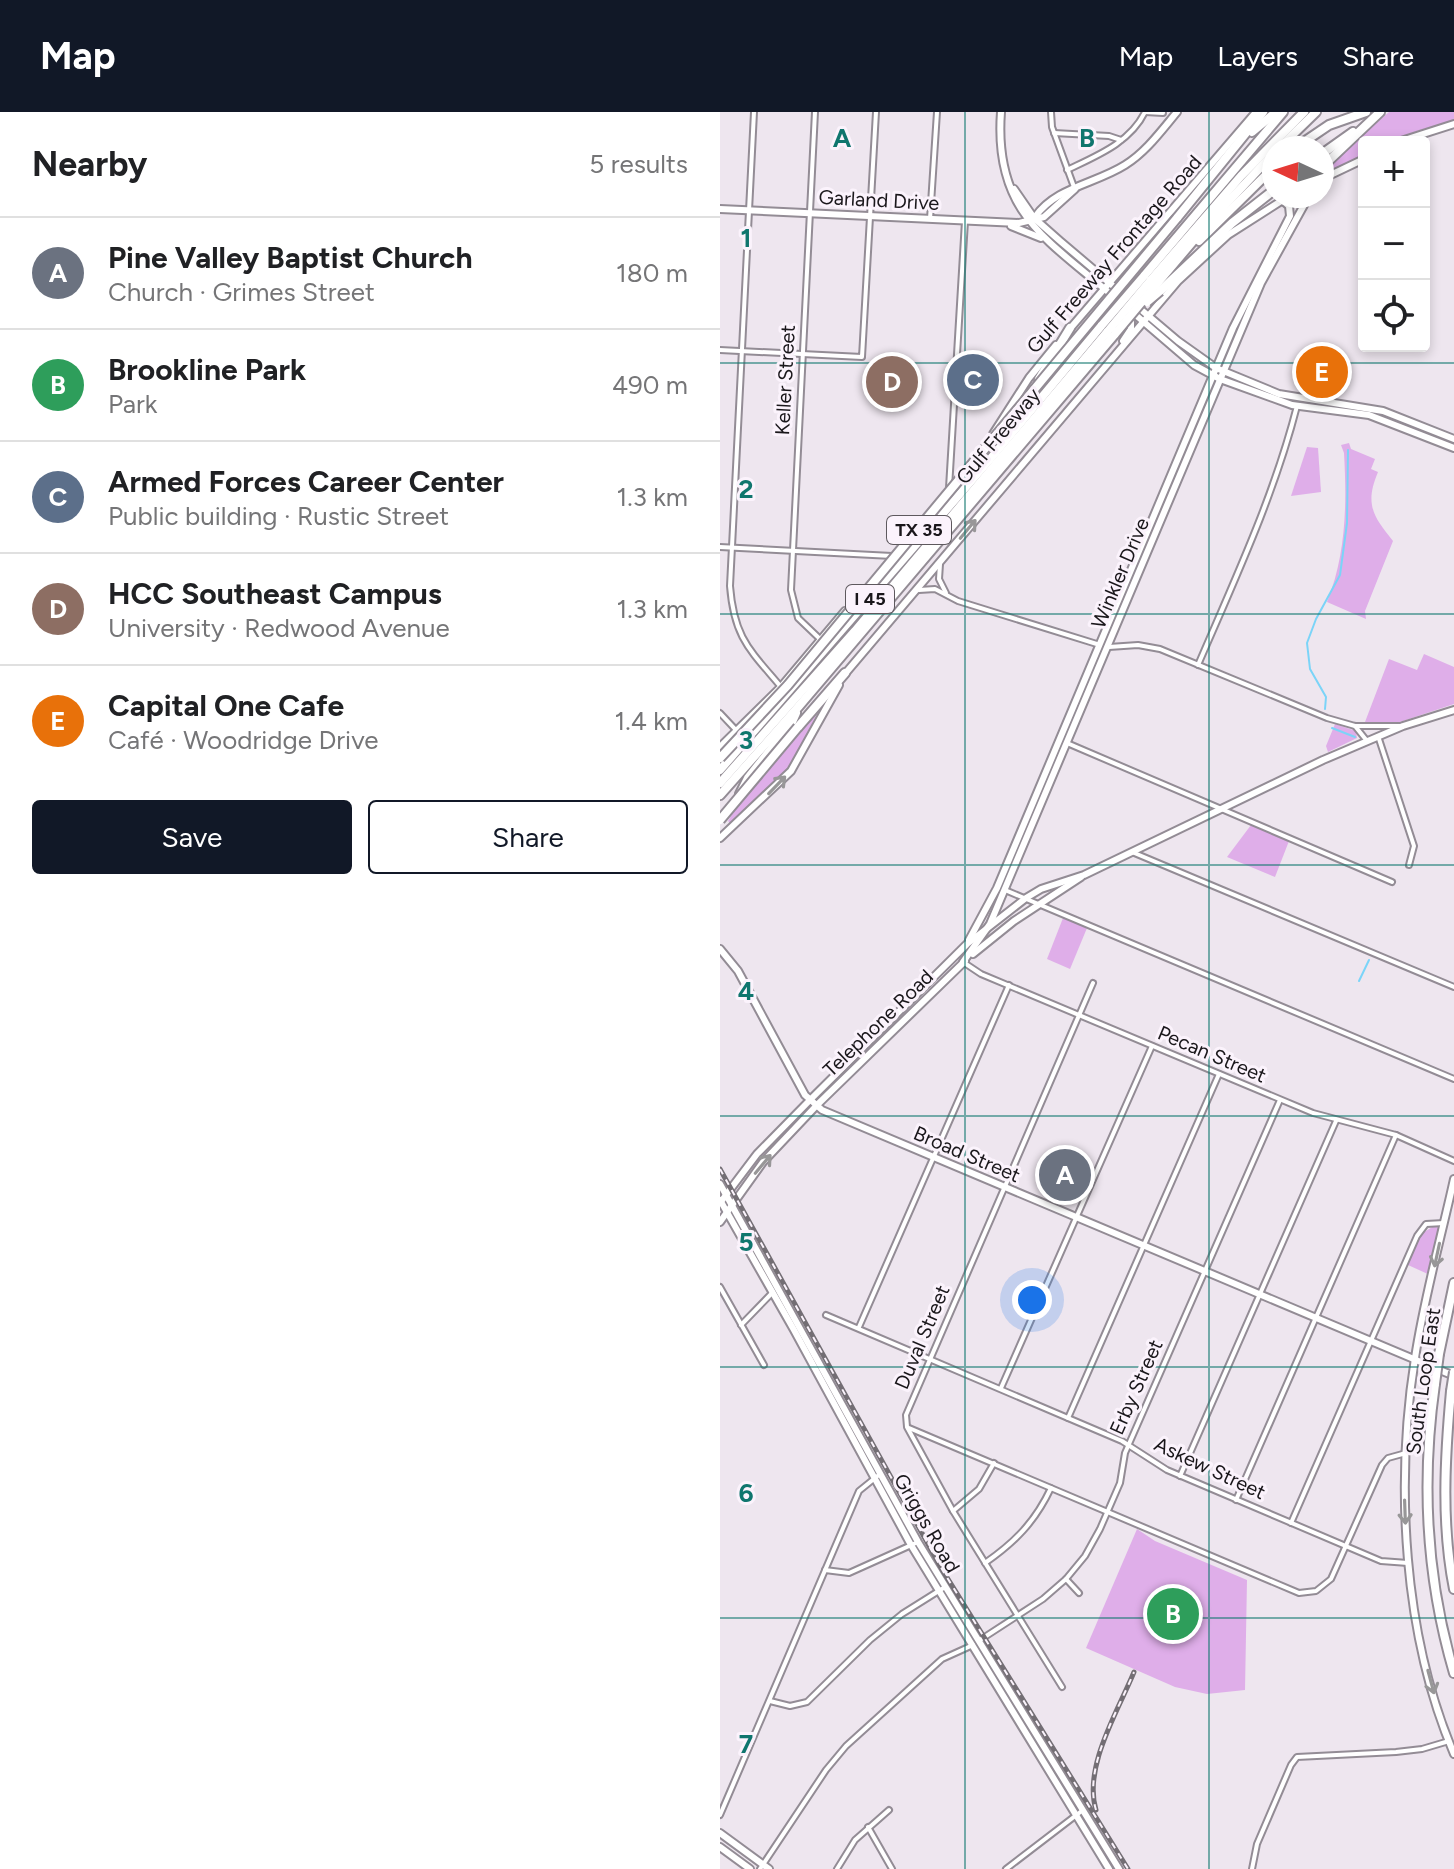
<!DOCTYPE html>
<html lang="en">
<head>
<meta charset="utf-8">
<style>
	body { margin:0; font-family:Figtree,sans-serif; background:#f2f2f2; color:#202124 }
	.controls { position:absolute; right:24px; top:24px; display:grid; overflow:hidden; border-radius:8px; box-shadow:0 4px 12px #0003 }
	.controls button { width:72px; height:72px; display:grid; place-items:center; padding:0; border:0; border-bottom:2px solid #e0e0e0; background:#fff; color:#202124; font:40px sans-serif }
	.compass { position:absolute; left:542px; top:24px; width:72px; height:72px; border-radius:50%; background:#fff; box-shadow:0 4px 12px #0003; rotate:274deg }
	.you { position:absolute; left:312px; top:1188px; width:28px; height:28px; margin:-20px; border:6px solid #fff; border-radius:50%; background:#1a73e8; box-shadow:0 0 0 12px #1a73e833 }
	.badge { display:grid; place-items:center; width:52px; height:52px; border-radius:50%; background:#111827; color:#fff; font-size:26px; font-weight:700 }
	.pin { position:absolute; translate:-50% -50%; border:4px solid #fff; box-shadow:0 2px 8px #0006 }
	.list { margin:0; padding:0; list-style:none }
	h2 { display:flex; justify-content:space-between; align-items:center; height:104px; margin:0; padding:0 32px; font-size:34px }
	h2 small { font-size:26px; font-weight:400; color:#757577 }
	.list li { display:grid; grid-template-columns:52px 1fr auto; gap:24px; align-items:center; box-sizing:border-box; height:112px; padding:0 32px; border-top:2px solid #e0e0e0 }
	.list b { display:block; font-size:30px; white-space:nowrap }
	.list p { margin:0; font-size:26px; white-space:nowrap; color:#757577 }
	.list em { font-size:26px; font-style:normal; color:#757577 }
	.actions { display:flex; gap:16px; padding:24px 32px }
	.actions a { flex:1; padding:18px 0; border:2px solid #111827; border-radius:8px; text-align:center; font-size:28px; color:#111827 }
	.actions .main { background:#111827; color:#fff }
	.icon { flex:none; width:44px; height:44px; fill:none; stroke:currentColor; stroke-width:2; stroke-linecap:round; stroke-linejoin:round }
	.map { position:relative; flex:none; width:734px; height:1757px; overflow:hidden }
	header { display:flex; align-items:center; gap:48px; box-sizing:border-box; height:112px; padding:0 40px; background:#111827; color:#fff }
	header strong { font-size:38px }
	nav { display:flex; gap:44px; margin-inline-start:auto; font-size:28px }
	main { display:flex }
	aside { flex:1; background:#fff }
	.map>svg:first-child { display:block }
</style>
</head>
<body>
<header>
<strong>Map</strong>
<nav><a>Map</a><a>Layers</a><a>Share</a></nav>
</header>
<main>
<aside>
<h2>Nearby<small>5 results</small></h2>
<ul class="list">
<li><span class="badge" style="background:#6b7280">A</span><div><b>Pine Valley Baptist Church</b><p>Church · Grimes Street</p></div><em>180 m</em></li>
<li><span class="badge" style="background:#2e9e5b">B</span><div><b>Brookline Park</b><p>Park</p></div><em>490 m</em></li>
<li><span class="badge" style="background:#5c6f8a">C</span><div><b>Armed Forces Career Center</b><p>Public building · Rustic Street</p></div><em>1.3 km</em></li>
<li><span class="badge" style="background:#8d6e63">D</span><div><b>HCC Southeast Campus</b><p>University · Redwood Avenue</p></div><em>1.3 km</em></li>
<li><span class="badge" style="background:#e8710a">E</span><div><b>Capital One Cafe</b><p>Café · Woodridge Drive</p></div><em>1.4 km</em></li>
</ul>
<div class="actions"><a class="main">Save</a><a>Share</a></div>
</aside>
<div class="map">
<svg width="734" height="1757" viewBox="0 0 734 1757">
	<rect width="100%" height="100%" fill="#eee6ef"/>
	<!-- green -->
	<g fill="#dfaee9">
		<polygon points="669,0 734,0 734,9 697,19 673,30 644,30 644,44 602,65 602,58"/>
		<path d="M 629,331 L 631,337 L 655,347 L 651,357 L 658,360 C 644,393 654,405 673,429 L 645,499 L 646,507 L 607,490 C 626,443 627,393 624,341 L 621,333 Z"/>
		<polygon points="587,335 598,336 601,380 571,384"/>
		<polygon points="704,542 734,555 734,592 680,610 645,610 669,547 697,558"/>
		<polygon points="97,598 98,600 68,658 10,711 8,709 16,696"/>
		<polygon points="615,612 636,619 637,626 608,640 606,634"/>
		<polygon points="531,713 569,729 555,765 507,745"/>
		<polygon points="343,806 367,816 350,857 327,847"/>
		<polygon points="714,1114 721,1116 710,1163 688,1153 701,1122"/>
		<polygon points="417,1417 435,1429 527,1468 525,1578 487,1582 455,1575 366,1536"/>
	</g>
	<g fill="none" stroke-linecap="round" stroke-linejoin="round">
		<!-- stream -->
		<g stroke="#7bd4f8" stroke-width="2">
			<polyline points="605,597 606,585 590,557 587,531 596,507 620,463 627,411 628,338"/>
			<polyline points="612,616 635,625"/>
			<polyline points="639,869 649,848"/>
		</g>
		<defs>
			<g id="street">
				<path d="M 34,0 L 10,474 C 14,526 30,538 61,575"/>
				<polyline points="95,0 71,478 78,506 100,527"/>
				<polyline points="331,0 332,15 354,75"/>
				<polyline points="425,0 443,1"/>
				<polyline points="334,21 389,24 401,28"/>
				<path d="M 347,58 C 376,44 410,31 425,0"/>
				<polyline points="210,107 217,0"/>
				<polyline points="0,238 142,245 156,0"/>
				<polyline points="229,376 245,109"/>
				<polyline points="0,435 172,444"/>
				<polyline points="220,452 219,467 226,481"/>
				<polyline points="199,478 215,477 238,489 380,533"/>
				<polyline points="389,535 418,533 440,537 607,606 635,614 681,614"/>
				<path d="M 478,553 C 515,467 554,384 577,294"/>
				<polyline points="0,601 16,618"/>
				<polyline points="635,614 647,629"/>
				<polyline points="658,624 694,734 689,753"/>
				<polyline points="347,631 672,770"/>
				<polyline points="412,740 734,875"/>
				<polyline points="285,778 734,967"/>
				<polyline points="243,850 261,862 593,1001 676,1023 734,1049"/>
				<polyline points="0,1175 44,1253"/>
				<polyline points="106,1203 402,1329 447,1358 661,1449 688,1451"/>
				<polyline points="21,1213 53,1180"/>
				<polyline points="139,1215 289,873"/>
				<polyline points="281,1276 432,934"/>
				<polyline points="348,1306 499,962"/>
				<polyline points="189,1316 579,1481 596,1479 611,1467 662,1353 668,1346 686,1341"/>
				<polyline points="460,1364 616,1009"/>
				<polyline points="516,1388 676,1023"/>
				<polyline points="233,1399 259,1377 274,1351"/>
				<polyline points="571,1411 697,1124 706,1112 724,1111"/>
				<path d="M 265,1451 C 295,1430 315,1410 331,1376"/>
				<polyline points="105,1458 129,1461 198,1430"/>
				<polyline points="346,1467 359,1481"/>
				<polyline points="260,1528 323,1487 346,1467 365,1444 380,1417 400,1371 405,1341 560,988"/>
				<polyline points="342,1575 233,1399 187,1315 186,1303 373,871"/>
				<polyline points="50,1589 70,1594 87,1590 150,1528 182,1502 225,1475"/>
				<polyline points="0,1703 139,1379 160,1362"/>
				<polyline points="148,1715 172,1757"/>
				<polyline points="40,1757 106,1658 126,1634 222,1547 253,1533"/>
				<polyline points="117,1757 135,1728 169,1698"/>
				<polyline points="286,1757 363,1698"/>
				<polyline points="532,1757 537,1732 571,1653 577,1645 676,1640 702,1637 729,1629"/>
			</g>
			<g id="secondary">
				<path d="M 281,0 C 273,106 334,131 402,192"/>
				<polyline points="678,30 734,12"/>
				<polyline points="602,67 644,47"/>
				<polyline points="294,77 314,106 340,129 458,229 496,256 559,282 663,299 734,327"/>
				<polyline points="0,97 299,111 324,105 355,77"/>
				<path d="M 315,105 C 336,75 375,72 405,53 C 426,40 441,19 457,0"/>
				<polyline points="291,114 321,126"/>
				<polyline points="411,199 474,253 500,267 572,293 649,303 734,336"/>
				<polyline points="348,219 536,0"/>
				<polyline points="403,229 411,217 411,210 404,205"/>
				<polyline points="273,322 309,266 336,233"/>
				<polyline points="124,563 458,169 508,123 569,84"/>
				<polyline points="0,635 61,575 125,499"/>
				<polyline points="0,726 71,659 119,573"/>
				<polyline points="249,828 277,776 513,216 570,104 569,94 562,88"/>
				<polyline points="0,837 18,859 85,983 102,998 734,1264"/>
				<polyline points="253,842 294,809 361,765"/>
				<polyline points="243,850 270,812 541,171 589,84"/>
				<path d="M 734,1067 C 721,1126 704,1186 695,1246 C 675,1372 683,1523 734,1642"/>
				<polyline points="0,1072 198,1430 399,1757"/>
				<polyline points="0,1088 74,1218 191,1433 389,1757"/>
				<polyline points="0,1091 37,1042 91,987 247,832 306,786 321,777 364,763 603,648 683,614 734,598"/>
				<polyline points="0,1110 43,1050 97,993 245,849"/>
				<polyline points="0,1721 49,1757"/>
				<polyline points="0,1735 30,1757"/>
			</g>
			<g id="highway">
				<polyline points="532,20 556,0"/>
				<polyline points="559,36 596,0"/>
				<polyline points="575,36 609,13 646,0"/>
				<polyline points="602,42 633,20"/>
				<polyline points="602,55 660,0"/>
				<polyline points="457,106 543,0"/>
				<polyline points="479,129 554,55"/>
				<polyline points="424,164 563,0"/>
				<polyline points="430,169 521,64 584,0"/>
				<polyline points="435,174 490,109 554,41"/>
				<polyline points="440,179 512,111 554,78"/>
				<polyline points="319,267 350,216"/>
				<polyline points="78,615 125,561"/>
				<polyline points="0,658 272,345 382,213"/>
				<polyline points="0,671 135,519 388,219"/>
				<polyline points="20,682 28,666 71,612 76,601"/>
				<polyline points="0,683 79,594 395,222"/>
				<polyline points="719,1242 734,1171"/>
				<path d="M 715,1272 C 701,1370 706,1466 734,1561"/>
				<path d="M 731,1279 C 725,1344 721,1412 734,1477"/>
			</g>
		</defs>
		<!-- street casing -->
		<use href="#street" stroke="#938c95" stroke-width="8"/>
		<!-- secondary casing -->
		<use href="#secondary" stroke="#938c95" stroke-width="10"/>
		<!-- highway casing -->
		<use href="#highway" stroke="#938c95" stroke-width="12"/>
		<!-- street -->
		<use href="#street" stroke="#fff" stroke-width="4"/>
		<!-- secondary -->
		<use href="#secondary" stroke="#fff" stroke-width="6"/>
		<!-- highway -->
		<use href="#highway" stroke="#fff" stroke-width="8"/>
		<defs>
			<g id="rail">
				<polyline points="0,1057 223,1459 408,1757"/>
				<path d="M 376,1698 C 363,1655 398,1599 414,1560"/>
			</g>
		</defs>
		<!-- rail casing -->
		<use href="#rail" stroke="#736e74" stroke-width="5"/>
		<!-- rail -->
		<use href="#rail" stroke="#fbf3fc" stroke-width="2" stroke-dasharray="6" stroke-linecap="butt"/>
		<defs>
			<g id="highway-bridge">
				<polyline points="427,190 440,179"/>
				<polyline points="382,213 424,164"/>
				<polyline points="388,219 430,169"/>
				<polyline points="395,222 435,174"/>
				<polyline points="0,646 68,573 457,106"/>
				<polyline points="0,708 78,615"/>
				<polyline points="715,1272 719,1242"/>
				<polyline points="731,1279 734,1260"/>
			</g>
		</defs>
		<!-- highway-bridge casing -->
		<use href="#highway-bridge" stroke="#938c95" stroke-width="12" stroke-linecap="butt"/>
		<!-- highway-bridge -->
		<use href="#highway-bridge" stroke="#fff" stroke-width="8"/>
	</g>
	<!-- one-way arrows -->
	<defs><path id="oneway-shaft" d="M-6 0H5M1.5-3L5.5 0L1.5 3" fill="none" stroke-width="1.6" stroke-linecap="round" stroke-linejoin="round" transform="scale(2)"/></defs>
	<g stroke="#989798">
		<use href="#oneway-shaft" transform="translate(248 417) rotate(-50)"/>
		<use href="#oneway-shaft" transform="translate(57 673) rotate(-46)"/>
		<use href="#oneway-shaft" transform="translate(43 1052) rotate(-50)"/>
		<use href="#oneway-shaft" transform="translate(717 1143) rotate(102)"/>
		<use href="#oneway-shaft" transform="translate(685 1400) rotate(88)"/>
		<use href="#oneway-shaft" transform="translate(711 1570) rotate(75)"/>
	</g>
	<!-- grid -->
	<path fill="none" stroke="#0f766e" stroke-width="2" stroke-opacity="0.55" d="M 245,0 L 245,1757M 489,0 L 489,1757M 0,251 L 734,251M 0,502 L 734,502M 0,753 L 734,753M 0,1004 L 734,1004M 0,1255 L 734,1255M 0,1506 L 734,1506"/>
	<g text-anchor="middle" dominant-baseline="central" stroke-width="6" stroke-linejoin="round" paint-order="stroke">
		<!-- shield labels -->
		<g fill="#fbf3fc" stroke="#5e595e" stroke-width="2">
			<rect x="167" y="404" width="64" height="28" rx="6"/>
			<rect x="126" y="473" width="48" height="28" rx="6"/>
		</g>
		<g font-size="18" font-weight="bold" fill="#1a171b">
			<text x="199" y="418">TX 35</text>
			<text x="150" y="487">I 45</text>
		</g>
		<!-- street labels -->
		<g font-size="20" fill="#1a171b" stroke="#fbf3fc">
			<text transform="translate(159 88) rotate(3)">Garland Drive</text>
			<text transform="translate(394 142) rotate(-49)">Gulf Freeway Frontage Road</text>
			<text transform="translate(65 268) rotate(-87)">Keller Street</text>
			<text transform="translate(278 324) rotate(-50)">Gulf Freeway</text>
			<text transform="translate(400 461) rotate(-67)">Winkler Drive</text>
			<text transform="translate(158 911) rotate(-44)">Telephone Road</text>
			<text transform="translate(492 942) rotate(23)">Pecan Street</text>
			<text transform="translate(247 1042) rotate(23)">Broad Street</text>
			<text transform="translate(202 1225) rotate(-67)">Duval Street</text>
			<text transform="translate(703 1269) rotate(-82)">South Loop East</text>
			<text transform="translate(416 1275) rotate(-66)">Erby Street</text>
			<text transform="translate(490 1356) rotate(25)">Askew Street</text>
			<text transform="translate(207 1411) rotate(60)">Griggs Road</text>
		</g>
	</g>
	<g font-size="26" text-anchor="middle" font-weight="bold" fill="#0f766e" stroke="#fbf3fc" stroke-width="6" stroke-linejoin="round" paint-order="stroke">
		<text x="122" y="35">A</text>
		<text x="367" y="35">B</text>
		<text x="26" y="135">1</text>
		<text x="26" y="386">2</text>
		<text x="26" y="637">3</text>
		<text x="26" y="888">4</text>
		<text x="26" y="1139">5</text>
		<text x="26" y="1390">6</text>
		<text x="26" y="1641">7</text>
	</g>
</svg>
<div class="controls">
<button>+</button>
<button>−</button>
<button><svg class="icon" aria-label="locate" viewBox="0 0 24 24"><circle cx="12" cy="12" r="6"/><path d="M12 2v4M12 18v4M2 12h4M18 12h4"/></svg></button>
</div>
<svg class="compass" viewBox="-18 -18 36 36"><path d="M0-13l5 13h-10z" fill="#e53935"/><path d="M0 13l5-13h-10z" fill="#757577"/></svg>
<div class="you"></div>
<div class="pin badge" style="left:345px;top:1063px;background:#6b7280">A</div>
<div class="pin badge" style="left:453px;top:1502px;background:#2e9e5b">B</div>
<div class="pin badge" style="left:253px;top:268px;background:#5c6f8a">C</div>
<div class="pin badge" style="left:172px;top:270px;background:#8d6e63">D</div>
<div class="pin badge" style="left:602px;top:260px;background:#e8710a">E</div>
</div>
</main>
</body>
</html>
